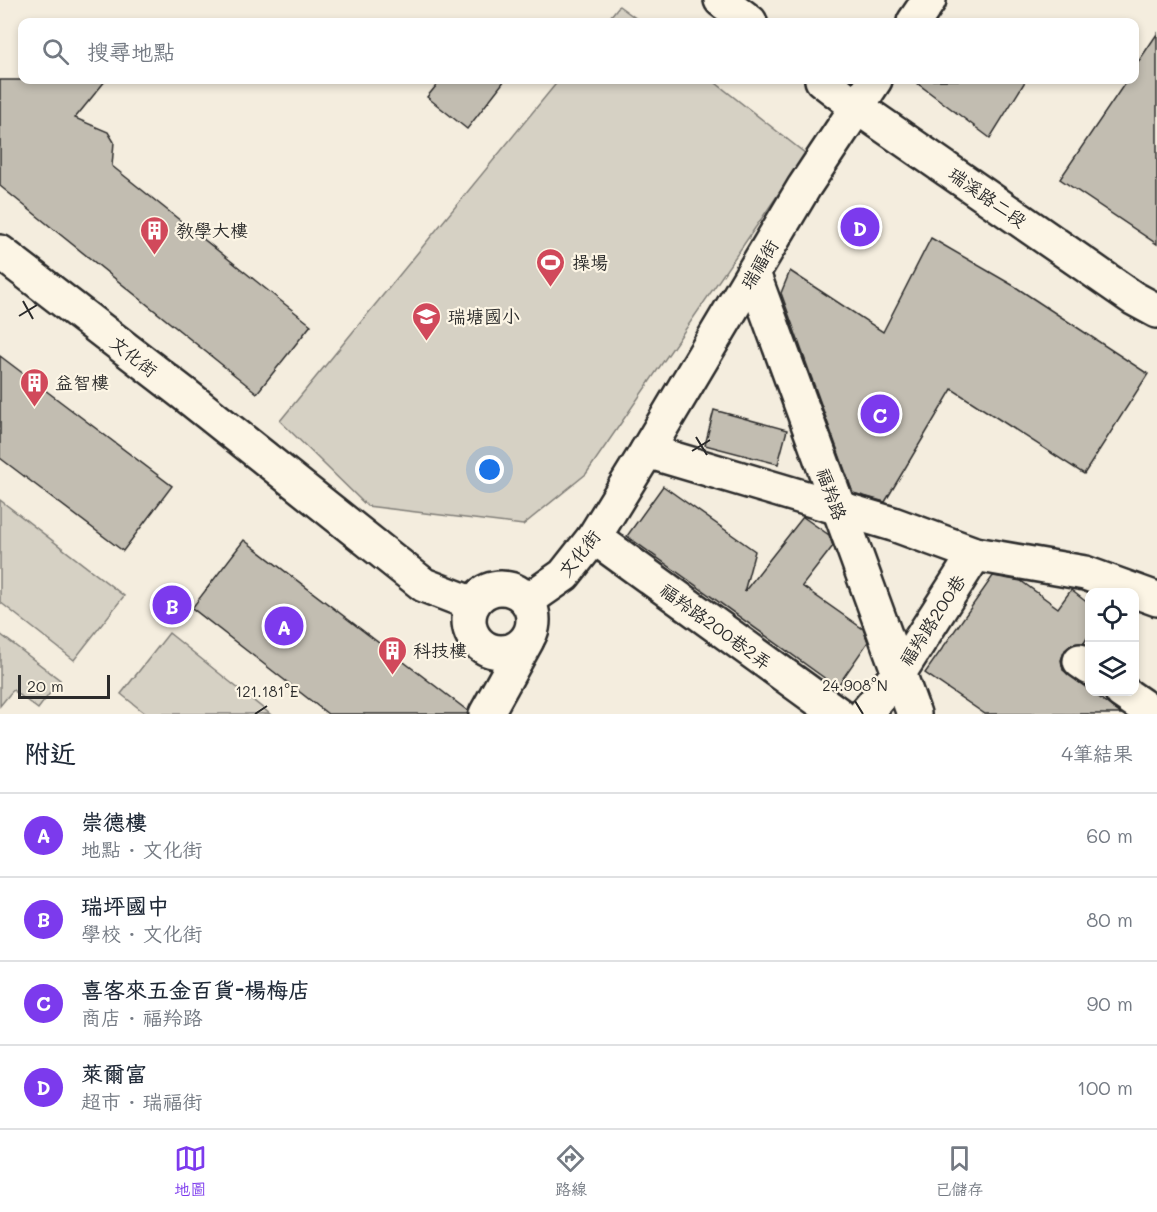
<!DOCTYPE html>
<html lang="zh-TW">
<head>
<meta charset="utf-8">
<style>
	body { margin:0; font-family:Mali,"LXGW WenKai TC",sans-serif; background:#f2f2f3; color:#1f2937 }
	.controls { position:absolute; right:18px; bottom:18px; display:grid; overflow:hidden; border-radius:12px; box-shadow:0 3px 9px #0003 }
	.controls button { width:54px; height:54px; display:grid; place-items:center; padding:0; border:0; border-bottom:2px solid #e0e1e3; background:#fff; color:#1f2937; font:30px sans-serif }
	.scale { position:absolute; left:18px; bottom:15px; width:92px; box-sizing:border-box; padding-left:6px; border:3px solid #2b2b2b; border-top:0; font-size:16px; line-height:21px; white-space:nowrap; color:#2b2b2b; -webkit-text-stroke:4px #fcf5e5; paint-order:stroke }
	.you { position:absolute; left:490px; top:470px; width:21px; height:21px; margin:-15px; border:4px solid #fff; border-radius:50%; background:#1a73e8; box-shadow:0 0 0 9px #1a73e833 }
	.badge { display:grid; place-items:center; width:39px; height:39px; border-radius:50%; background:#7c3aed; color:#fff; font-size:20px; font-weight:700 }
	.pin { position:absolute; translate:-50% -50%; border:3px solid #fff; box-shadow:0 2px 6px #0006 }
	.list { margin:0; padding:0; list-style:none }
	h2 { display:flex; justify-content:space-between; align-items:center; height:78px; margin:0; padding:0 24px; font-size:26px }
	h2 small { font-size:20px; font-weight:400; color:#747a83 }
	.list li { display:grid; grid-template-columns:39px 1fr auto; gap:18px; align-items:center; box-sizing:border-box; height:84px; padding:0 24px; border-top:2px solid #e0e1e3 }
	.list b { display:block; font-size:22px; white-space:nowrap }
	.list p { margin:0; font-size:20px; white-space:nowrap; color:#747a83 }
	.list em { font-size:20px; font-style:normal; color:#747a83 }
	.icon { flex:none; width:33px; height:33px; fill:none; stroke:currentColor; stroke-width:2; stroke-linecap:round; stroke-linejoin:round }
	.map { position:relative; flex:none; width:1157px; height:714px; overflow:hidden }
	.search { position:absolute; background:#fff; box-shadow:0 3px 9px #0003; left:18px; right:18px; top:18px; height:66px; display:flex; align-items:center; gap:15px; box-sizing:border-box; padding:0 21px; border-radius:12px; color:#747a83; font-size:22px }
	.sheet { height:414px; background:#fff }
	nav { display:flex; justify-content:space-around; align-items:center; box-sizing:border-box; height:84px; border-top:2px solid #e0e1e3; background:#fff; font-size:16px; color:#747a83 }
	nav a { display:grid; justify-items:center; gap:3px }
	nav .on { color:#7c3aed }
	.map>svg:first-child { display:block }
</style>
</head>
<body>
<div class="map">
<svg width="1157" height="714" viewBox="0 0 1157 714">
	<rect width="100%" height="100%" fill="#f4edde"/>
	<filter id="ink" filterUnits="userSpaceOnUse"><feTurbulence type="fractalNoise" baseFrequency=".0167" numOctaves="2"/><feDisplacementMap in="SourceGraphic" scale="12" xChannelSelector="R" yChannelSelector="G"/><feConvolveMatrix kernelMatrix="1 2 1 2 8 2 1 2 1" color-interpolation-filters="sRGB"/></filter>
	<g filter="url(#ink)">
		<!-- green -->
		<g fill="#d6d1c4" stroke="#807e78" stroke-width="1.5">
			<polygon points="619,6 641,22 606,22"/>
			<polygon points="559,80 712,80 806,154 586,474 523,525 367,506 280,421"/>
			<polygon points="0,500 124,596 74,660 0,602"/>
			<polygon points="169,633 270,714 146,714 121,694"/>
			<polygon points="0,634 60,680 38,709 13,690 0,706"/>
		</g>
		<!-- building -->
		<g fill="#c2bdb1" stroke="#2b2b2b" stroke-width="1.5">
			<polygon points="1157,34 1157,244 1060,179 1127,80 1134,80 1134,68"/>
			<polygon points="0,80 106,80 75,118 108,132 114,142 112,166 311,325 257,393 0,186"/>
			<polygon points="441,80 505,80 467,129 427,97"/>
			<polygon points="913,80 1026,80 990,138"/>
			<polygon points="931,238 1014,286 1148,374 1084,474 952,389 885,502 853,493 781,293 790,271 883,332"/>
			<polygon points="0,356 172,486 123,551 0,458"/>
			<polygon points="714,410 787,430 778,464 705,445"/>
			<polygon points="663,486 755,551 744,592 803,517 829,535 833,546 802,586 863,629 868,642 837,687 627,536"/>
			<polygon points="244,540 468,711 467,714 328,714 192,608"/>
			<polygon points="993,576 1021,581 1058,608 1071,590 1089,604 1089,635 1084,643 1073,644 1065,650 1061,660 1063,670 1121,714 985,714 925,673"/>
		</g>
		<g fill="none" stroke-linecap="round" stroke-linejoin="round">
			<defs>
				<g id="minor">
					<polyline points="721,0 750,22"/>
					<polyline points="914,22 929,0"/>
					<polyline points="822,80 857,107 1133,298 1157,311"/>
					<polyline points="0,252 183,393 424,585 473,604"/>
					<polyline points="753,273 914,714"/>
					<polyline points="647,451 804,187 875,80"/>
					<polyline points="594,537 838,714"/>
					<circle cx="501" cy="620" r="32"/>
					<polyline points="528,600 564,575 594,537 647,451 893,524 975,554 1085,573 1157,599"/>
					<polyline points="1080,661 1090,668"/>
					<polyline points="1122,692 1154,714"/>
					<polyline points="486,714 527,640"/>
					<polyline points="865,714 899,673 975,554"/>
				</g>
			</defs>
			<!-- minor casing -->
			<use href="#minor" stroke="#2b2b2b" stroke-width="38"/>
			<!-- minor -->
			<use href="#minor" stroke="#fcf5e5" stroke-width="33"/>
		</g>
	</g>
	<!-- ticks -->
	<path fill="none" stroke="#2b2b2b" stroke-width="2" d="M 23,301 L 33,319M 19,316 L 37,305M 696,437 L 707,455M 692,451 L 710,440M 855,701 L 863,714M 255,714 L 267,706"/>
	<!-- icons -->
	<defs>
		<symbol id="building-pin" viewBox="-11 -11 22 30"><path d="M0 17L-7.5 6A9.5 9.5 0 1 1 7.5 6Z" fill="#d1495b" stroke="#fcf5e5"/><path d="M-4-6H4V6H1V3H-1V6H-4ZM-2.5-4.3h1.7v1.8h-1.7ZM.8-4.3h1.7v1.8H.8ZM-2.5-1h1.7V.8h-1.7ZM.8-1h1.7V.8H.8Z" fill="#fff"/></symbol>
		<symbol id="stadium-pin" viewBox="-11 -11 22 30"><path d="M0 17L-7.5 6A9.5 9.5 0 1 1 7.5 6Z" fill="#d1495b" stroke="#fcf5e5"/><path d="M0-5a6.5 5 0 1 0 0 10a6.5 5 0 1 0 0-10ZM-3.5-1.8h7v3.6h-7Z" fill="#fff"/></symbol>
		<symbol id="school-pin" viewBox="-11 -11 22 30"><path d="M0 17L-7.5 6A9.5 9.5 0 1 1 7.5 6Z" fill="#d1495b" stroke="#fcf5e5"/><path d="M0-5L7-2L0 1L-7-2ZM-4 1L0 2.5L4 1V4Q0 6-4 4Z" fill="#fff"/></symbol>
	</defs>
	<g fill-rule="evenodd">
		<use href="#building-pin" x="138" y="214" width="33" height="45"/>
		<use href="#stadium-pin" x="534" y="246" width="33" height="45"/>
		<use href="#school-pin" x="410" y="300" width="33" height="45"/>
		<use href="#building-pin" x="18" y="366" width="33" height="45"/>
		<use href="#building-pin" x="376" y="634" width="33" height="45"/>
	</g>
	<g text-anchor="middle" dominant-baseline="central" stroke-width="4.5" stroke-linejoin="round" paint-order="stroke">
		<!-- street labels -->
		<g font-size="18" fill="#2b2b2b" stroke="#fcf5e5">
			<text transform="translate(988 197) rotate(35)">瑞溪路二段</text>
			<text transform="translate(759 264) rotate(-59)">瑞福街</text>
			<text transform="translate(134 356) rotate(38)">文化街</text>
			<text transform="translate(832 494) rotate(70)">福羚路</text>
			<text transform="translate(579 553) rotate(-51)">文化街</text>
			<text transform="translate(932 620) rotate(-57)">福羚路200巷</text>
			<text transform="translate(716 626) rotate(36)">福羚路200巷2弄</text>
		</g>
		<!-- poi labels -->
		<g font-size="18" fill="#2b2b2b" stroke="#fcf5e5" text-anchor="start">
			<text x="176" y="230">教學大樓</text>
			<text x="572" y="262">操場</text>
			<text x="448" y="316">瑞塘國小</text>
			<text x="55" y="382">益智樓</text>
			<text x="413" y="650">科技樓</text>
		</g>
	</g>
	<g font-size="15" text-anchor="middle" fill="#2b2b2b" stroke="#fcf5e5" stroke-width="4.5" stroke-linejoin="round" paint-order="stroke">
		<text x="855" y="691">24.908°N</text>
		<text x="267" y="697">121.181°E</text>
	</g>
</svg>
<div class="controls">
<button><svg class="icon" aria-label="locate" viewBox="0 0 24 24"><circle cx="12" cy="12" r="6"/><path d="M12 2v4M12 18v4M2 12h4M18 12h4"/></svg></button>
<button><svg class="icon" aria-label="layers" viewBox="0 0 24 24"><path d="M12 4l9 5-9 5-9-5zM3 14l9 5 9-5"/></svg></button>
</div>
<div class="scale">20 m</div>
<div class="you"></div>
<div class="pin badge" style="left:284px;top:626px">A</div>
<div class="pin badge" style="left:172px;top:605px">B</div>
<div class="pin badge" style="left:880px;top:414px">C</div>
<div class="pin badge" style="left:860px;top:227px">D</div>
<div class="search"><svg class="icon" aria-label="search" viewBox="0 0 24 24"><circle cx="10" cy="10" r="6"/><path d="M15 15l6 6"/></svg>搜尋地點</div>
</div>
<section class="sheet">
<h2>附近<small>4筆結果</small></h2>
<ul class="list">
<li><span class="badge">A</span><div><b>崇德樓</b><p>地點 · 文化街</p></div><em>60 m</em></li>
<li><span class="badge">B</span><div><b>瑞坪國中</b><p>學校 · 文化街</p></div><em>80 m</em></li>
<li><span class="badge">C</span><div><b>喜客來五金百貨-楊梅店</b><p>商店 · 福羚路</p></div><em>90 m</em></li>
<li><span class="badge">D</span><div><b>萊爾富</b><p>超市 · 瑞福街</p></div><em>100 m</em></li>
</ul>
</section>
<nav>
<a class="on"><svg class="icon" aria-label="map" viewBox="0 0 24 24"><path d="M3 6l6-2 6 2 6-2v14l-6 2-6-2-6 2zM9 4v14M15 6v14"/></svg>地圖</a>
<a><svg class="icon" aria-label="directions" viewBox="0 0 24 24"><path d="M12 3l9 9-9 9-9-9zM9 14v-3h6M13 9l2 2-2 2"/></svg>路線</a>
<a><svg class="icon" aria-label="saved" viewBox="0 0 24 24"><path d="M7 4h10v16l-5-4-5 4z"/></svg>已儲存</a>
</nav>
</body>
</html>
